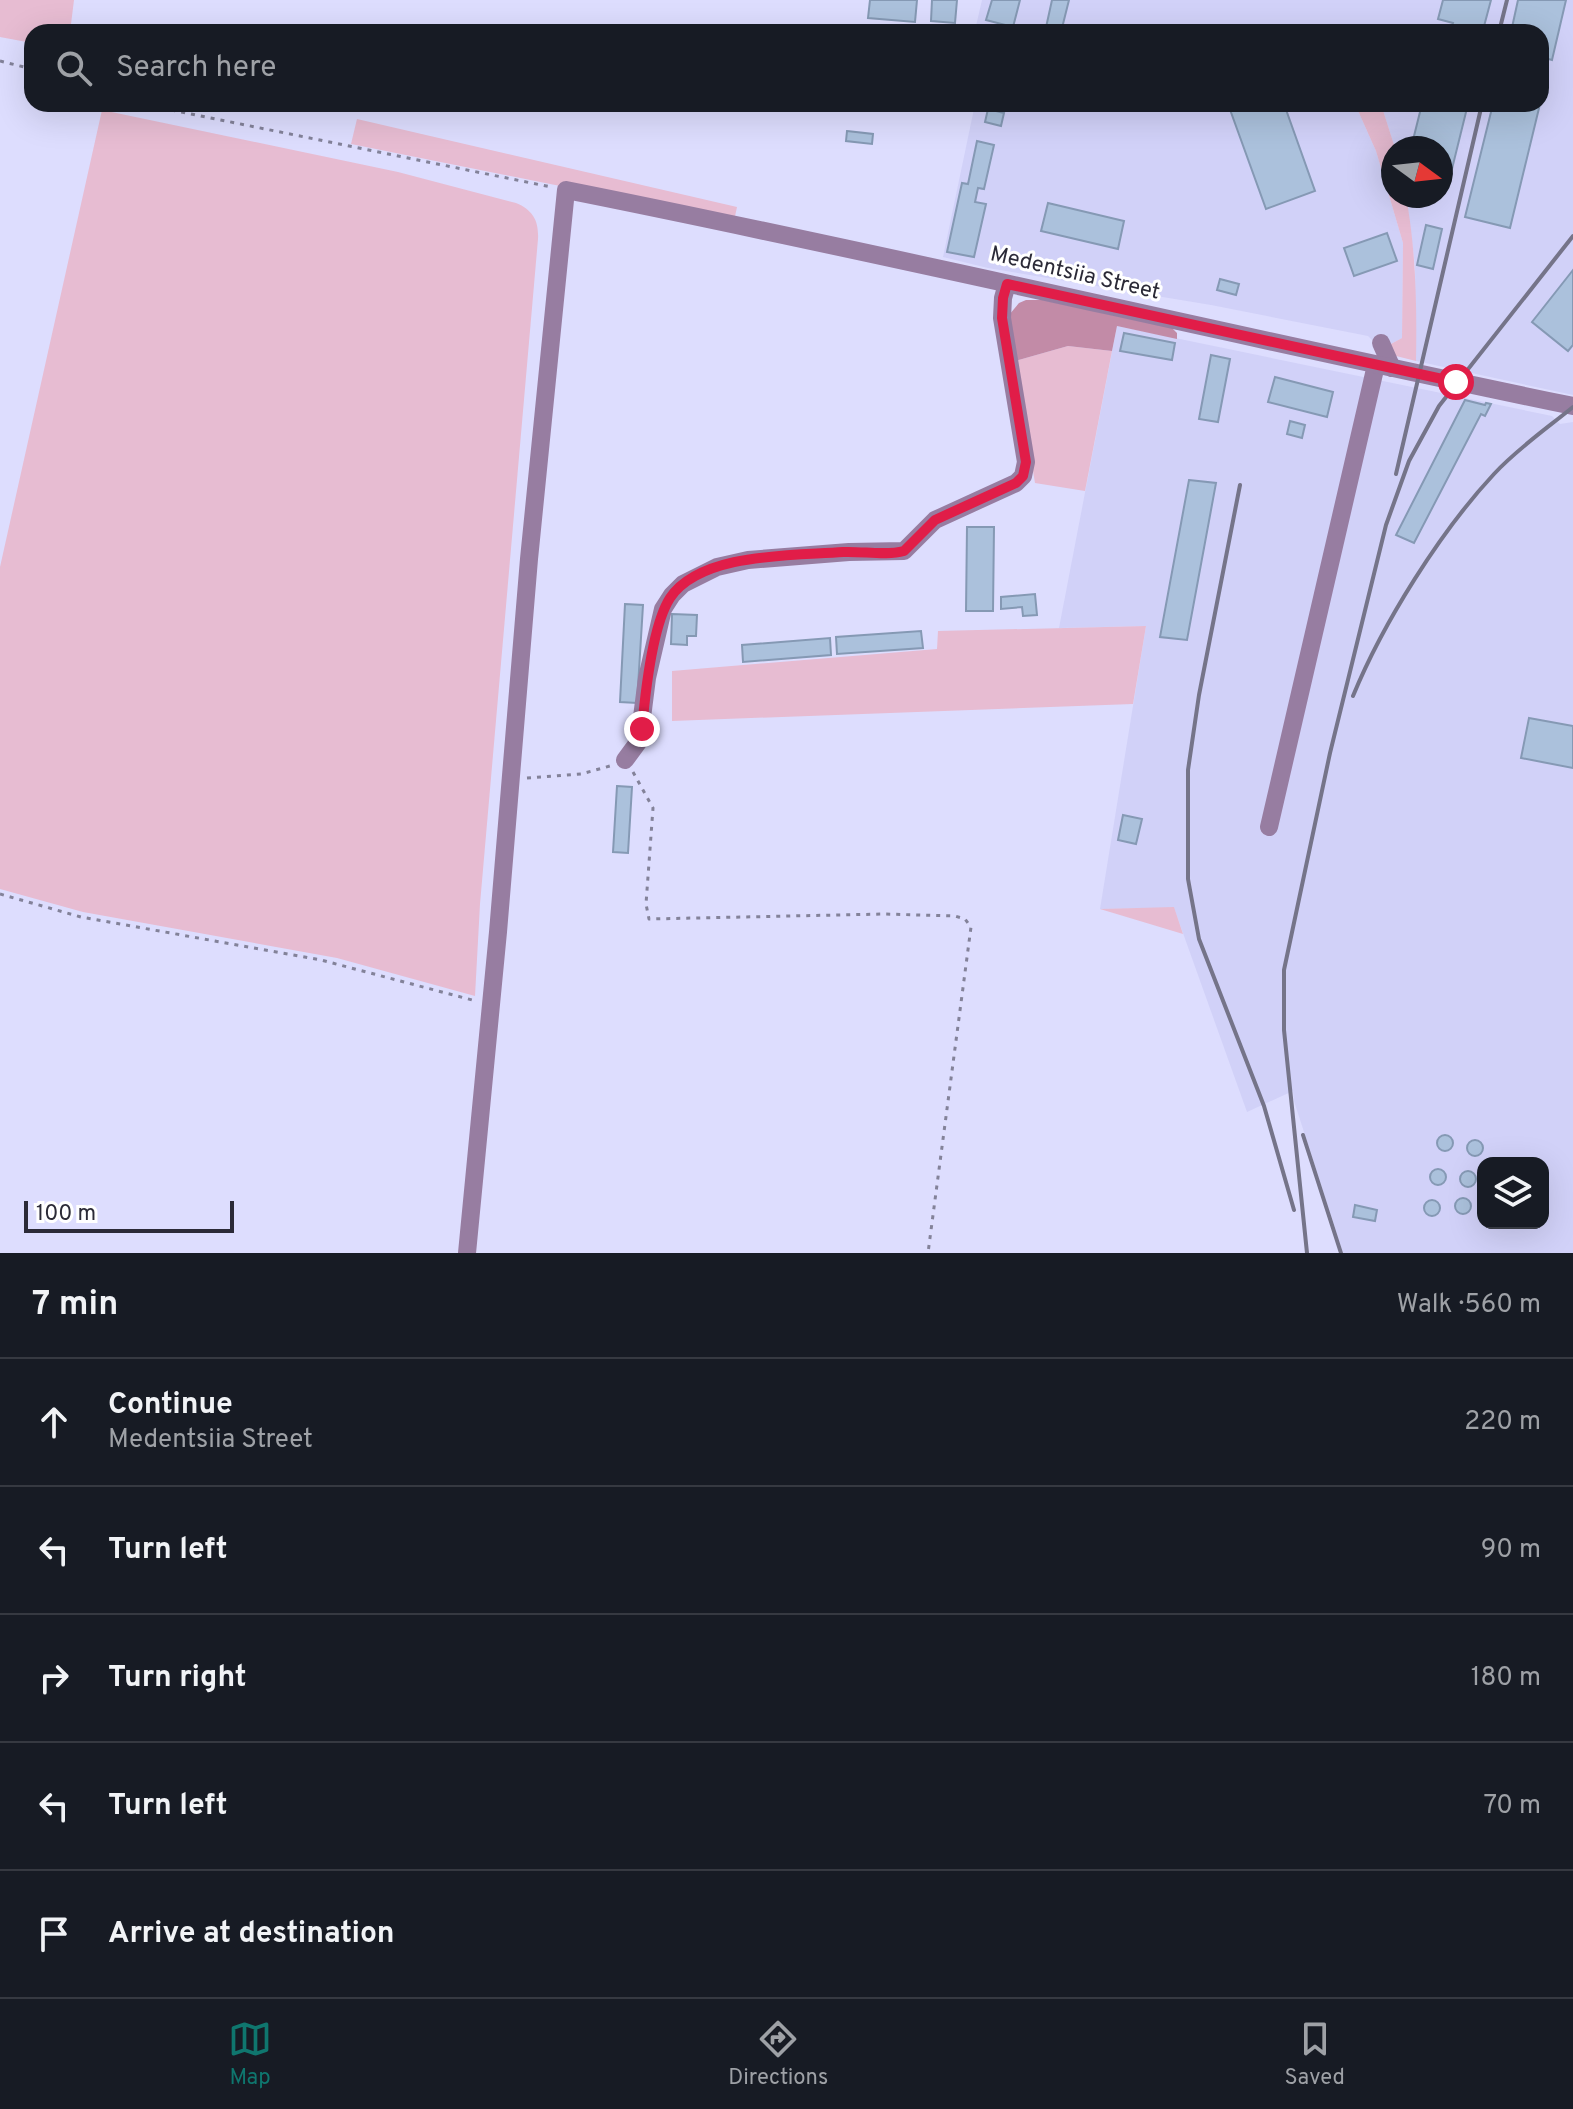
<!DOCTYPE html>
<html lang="en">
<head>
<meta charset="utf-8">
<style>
	body { margin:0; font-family:Overpass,sans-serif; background:#20242c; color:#f1f3f6 }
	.controls { position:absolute; right:24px; bottom:24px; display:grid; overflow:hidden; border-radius:16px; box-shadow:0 8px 32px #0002 }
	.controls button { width:72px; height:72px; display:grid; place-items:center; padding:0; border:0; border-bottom:2px solid #363941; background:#171b24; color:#f1f3f6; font:40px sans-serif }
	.compass { position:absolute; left:1381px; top:136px; width:72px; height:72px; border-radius:50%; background:#171b24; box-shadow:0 8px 32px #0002; rotate:105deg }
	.scale { position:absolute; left:24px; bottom:20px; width:210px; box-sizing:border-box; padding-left:8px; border:4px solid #2b2a37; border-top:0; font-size:22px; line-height:28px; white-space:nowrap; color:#2b2a37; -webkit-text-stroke:6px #fff; paint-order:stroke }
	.stop { position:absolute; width:24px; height:24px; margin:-18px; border:6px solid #e11d48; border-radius:50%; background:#fff }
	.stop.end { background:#e11d48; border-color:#fff; box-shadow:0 2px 8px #0008 }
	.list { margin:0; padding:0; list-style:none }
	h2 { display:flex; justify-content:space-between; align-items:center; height:104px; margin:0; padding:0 32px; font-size:34px }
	h2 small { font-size:26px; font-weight:400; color:#9ea1a6 }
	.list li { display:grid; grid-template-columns:52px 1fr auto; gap:24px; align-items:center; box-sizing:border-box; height:128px; padding:0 32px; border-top:2px solid #363941 }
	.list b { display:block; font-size:30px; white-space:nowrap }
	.list p { margin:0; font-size:26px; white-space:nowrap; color:#9ea1a6 }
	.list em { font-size:26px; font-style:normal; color:#9ea1a6 }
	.icon { flex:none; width:44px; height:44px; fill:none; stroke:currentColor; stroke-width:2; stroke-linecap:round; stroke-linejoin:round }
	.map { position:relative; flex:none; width:1573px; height:1253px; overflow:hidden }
	.search { position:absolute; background:#171b24; box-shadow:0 8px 32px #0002; left:24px; right:24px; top:24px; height:88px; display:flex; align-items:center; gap:20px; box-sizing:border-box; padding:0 28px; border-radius:24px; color:#9ea1a6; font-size:30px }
	.sheet { height:744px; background:#171b24 }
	nav { display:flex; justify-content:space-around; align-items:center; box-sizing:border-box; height:112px; border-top:2px solid #363941; background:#171b24; font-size:22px; color:#9ea1a6 }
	nav a { display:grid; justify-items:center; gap:4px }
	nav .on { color:#0f766e }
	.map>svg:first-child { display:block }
</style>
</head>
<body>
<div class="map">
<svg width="1573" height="1253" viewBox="0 0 1573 1253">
	<rect width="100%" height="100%" fill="#ddddfe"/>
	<!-- built -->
	<g fill="#d1d1f8" fill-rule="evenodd">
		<polygon points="982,0 1573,0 1573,395 1416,361 1415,265 1406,196 1441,196 1441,148 1395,148 1381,104 1541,104 1541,32 1361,32 1358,24 1331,32 980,32 976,26"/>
		<polygon points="975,104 1355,104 1376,151 1403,243 1402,338 1389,345 1373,341 1368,336 1211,305 988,268 943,257"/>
		<path d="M 1117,326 L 1552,416 L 1560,424 L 1573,422 L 1573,1253 L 1343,1253 L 1294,1101 L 1293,1091 L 1247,1112 L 1174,908 L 1100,909 L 1146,626 L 1059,628 ZM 1483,1163 L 1543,1163 L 1543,1223 L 1483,1223 Z"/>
	</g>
	<!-- green -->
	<g fill="#e7bcd2">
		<polygon points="0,0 74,0 70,32 32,32 32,43 0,37"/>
		<path d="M 1355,104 L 1381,104 L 1395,148 L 1393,196 L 1406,196 C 1416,251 1417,305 1416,361 L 1396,356 L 1389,345 L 1402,338 L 1403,243 L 1376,151 Z"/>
		<path d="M 102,110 L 398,172 L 516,203 C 533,210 539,221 538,239 L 480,904 L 475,996 L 337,958 L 83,912 L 0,889 L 0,567 Z"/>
		<polygon points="357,119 737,207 734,221 351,144"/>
		<polygon points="1068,346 1112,351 1085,491 1035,483 1015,361"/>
		<polygon points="1146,626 1133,704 672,721 672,671 937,649 938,631"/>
		<polygon points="1174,907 1183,934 1100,909"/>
	</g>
	<!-- forest -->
	<polygon fill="#c28ba7" points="1026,300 1043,300 1172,328 1177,333 1177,339 1117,326 1112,351 1068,346 1015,361 1009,315 1019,303"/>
	<!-- building -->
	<g fill="#abc1dc" stroke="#8599b4" stroke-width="2">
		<polygon points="870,0 917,0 915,22 868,18"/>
		<polygon points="932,0 957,0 955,23 931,21"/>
		<polygon points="992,0 1020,0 1013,27 986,20"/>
		<polygon points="1052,0 1069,0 1061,32 1045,32"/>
		<polygon points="1443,0 1491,0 1483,30 1468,26 1467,32 1450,32 1453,23 1438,19"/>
		<polygon points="1518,0 1566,0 1552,60 1541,57 1541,32 1511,32"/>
		<polygon points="1228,104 1284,104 1315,191 1266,209"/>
		<polygon points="1422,104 1468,104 1448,185 1441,183 1441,148 1411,148"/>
		<polygon points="1493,104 1540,104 1510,228 1465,217"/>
		<polygon points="988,109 1004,113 1001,126 985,122"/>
		<polygon points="847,131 873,134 872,144 846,141"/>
		<polygon points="977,141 994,145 984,189 978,188 975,202 986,204 974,257 947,252 962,183 968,184"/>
		<polygon points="1048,203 1124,221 1118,249 1041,231"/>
		<polygon points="1426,225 1442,229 1433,269 1417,265"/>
		<polygon points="1387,233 1397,261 1354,276 1344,248"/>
		<polygon points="1573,270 1573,345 1568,351 1532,322"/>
		<polygon points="1220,279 1239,284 1236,295 1217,290"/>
		<polygon points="1124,333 1175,343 1172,360 1120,351"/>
		<polygon points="1211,355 1230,359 1218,422 1199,419"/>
		<polygon points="1275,377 1333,392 1327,417 1268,402"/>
		<polygon points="1465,400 1485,405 1486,403 1491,404 1485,416 1481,414 1414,543 1396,535"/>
		<polygon points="1290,421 1305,425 1302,438 1287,434"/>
		<polygon points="1189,480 1216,483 1187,640 1160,637"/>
		<polygon points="967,527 994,527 993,611 966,611"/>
		<polygon points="1035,594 1037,615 1023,616 1022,607 1001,609 1001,597"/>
		<polygon points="625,604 643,605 637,703 620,702"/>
		<polygon points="672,614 697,615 696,636 687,636 687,645 671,644"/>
		<polygon points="921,631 923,648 837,654 836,637"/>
		<polygon points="830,638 831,655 743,662 742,645"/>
		<polygon points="1529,718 1573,726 1573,768 1521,758"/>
		<polygon points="617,786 632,787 628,853 613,852"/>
		<polygon points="1123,815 1142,819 1136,844 1118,840"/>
		<circle cx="1445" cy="1143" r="8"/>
		<circle cx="1475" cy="1148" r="8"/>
		<circle cx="1438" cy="1177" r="8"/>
		<circle cx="1468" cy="1179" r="8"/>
		<circle cx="1463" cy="1206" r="8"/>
		<circle cx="1432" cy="1208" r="8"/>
		<polygon points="1355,1205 1377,1210 1375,1221 1353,1217"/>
	</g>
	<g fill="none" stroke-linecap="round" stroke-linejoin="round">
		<!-- path -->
		<g stroke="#838299" stroke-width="3" stroke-dasharray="4 6" stroke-linecap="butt">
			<polyline points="0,61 32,69"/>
			<polyline points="142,104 551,187"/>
			<polyline points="633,772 653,808 646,904 649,919 884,914 955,916 965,919 971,927 928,1253"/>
			<polyline points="527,778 581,774 610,766"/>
			<polyline points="0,894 81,917 321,960 476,1001"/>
		</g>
		<!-- minor -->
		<g stroke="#977da1" stroke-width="18">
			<polyline points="1381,343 1392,368"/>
			<polyline points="625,760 639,741 647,678 663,609 672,595 683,584 717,567 748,560 849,552 904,551 935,520 1016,483 1023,476 1026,462 1002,318 1003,298 1007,284"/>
			<polyline points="1269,827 1376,365"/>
			<path d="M 467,1253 L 498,932 L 529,559 L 566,190 C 903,257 1237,337 1573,406"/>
		</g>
		<!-- rail -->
		<g stroke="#757489" stroke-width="4">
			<polyline points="1499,32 1507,0"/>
			<polyline points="1396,474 1482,104"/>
			<polyline points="1240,485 1199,695 1188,770 1188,879 1199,939 1264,1106 1294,1210"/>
			<path d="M 1353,696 C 1383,623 1440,532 1494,474 C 1517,449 1546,429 1573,407"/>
			<polyline points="1303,1135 1341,1253"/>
			<polyline points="1307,1253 1284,1030 1284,970 1330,753 1386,525 1409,461 1439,406 1573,236"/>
		</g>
	</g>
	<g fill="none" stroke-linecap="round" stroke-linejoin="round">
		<!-- route -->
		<path stroke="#e11d48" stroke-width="10" d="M 642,729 C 645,695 652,626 670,598 C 701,552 794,556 843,552 C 863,551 886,556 904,551 L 935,520 L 1016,483 L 1023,476 L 1026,462 L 1002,318 L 1003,298 L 1007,284 L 1456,382"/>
	</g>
	<g text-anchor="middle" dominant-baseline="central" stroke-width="6" stroke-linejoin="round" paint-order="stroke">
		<!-- street labels -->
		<g font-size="22" fill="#2b2a37" stroke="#fff">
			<text transform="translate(1075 274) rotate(13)">Medentsiia Street</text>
		</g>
	</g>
</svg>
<div class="controls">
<button><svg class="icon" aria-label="layers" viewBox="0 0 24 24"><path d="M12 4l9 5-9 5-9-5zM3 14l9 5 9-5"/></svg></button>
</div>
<svg class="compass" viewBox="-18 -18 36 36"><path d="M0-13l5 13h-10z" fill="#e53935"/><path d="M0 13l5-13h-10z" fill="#9ea1a6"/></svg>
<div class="scale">100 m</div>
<div class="stop" style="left:1456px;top:382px"></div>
<div class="stop end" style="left:642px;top:729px"></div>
<div class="search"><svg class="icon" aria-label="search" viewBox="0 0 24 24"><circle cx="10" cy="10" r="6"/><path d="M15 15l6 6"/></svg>Search here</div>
</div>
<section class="sheet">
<h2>7 min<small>Walk · 560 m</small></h2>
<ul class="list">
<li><svg class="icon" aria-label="ahead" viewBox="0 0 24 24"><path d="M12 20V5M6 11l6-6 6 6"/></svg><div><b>Continue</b><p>Medentsiia Street</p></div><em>220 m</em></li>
<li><svg class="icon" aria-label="left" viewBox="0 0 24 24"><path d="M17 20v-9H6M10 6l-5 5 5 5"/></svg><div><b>Turn left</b></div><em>90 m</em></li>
<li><svg class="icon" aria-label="right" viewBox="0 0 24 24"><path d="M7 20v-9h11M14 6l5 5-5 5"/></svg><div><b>Turn right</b></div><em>180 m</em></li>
<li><svg class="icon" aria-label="left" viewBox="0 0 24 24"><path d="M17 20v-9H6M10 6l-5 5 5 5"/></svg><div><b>Turn left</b></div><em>70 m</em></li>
<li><svg class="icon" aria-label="arrive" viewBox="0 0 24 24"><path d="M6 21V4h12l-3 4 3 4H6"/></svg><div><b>Arrive at destination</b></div></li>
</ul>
</section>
<nav>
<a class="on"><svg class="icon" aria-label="map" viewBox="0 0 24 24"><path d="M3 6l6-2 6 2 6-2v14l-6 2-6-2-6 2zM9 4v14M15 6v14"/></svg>Map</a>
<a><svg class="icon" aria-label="directions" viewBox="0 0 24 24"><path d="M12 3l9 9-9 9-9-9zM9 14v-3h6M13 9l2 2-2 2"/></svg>Directions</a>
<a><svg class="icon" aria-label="saved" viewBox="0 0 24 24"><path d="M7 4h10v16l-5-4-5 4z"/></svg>Saved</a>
</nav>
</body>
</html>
